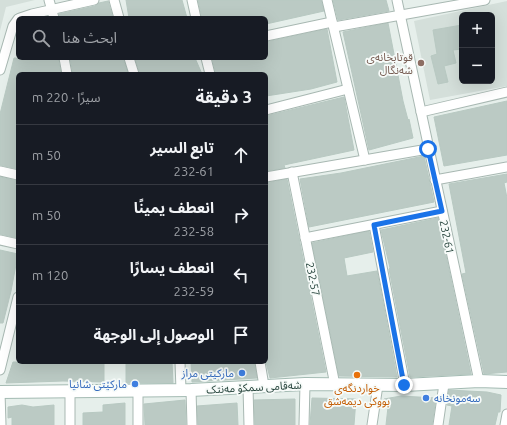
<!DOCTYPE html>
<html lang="ar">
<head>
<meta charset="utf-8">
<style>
	body { margin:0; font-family:Ubuntu,"Noto Sans Arabic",sans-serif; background:#20242c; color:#f1f3f6; direction:rtl }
	.controls { position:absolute; right:12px; top:12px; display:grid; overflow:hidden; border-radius:6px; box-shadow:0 4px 16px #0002 }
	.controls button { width:36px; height:36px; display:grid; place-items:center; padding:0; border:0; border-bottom:1px solid #363941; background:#171b24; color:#f1f3f6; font:20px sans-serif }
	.stop { position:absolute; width:12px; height:12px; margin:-9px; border:3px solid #1a73e8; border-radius:50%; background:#fff }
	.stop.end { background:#1a73e8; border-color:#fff; box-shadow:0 1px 4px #0008 }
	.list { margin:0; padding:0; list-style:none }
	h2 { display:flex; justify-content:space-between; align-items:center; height:52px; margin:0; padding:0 16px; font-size:17px }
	h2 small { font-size:13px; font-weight:400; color:#9ea1a6 }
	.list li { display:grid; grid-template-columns:26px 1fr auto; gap:12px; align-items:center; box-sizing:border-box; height:60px; padding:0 16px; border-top:1px solid #363941 }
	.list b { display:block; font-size:15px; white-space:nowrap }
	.list p { margin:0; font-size:13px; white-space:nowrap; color:#9ea1a6 }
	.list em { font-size:13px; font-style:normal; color:#9ea1a6 }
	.icon { flex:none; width:22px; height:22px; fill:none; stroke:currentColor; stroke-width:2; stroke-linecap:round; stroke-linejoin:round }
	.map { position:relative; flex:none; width:507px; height:425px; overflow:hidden; direction:ltr }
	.search { position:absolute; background:#171b24; box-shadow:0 4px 16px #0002; left:16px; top:16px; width:252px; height:44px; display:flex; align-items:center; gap:10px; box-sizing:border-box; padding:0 14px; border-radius:6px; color:#9ea1a6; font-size:15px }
	.panel { position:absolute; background:#171b24; box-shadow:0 4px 16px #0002; left:16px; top:72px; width:252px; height:292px; border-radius:6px; direction:rtl }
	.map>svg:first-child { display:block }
</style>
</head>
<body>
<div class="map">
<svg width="507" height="425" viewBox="0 0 507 425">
	<rect width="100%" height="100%" fill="#e6efeb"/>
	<!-- built -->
	<g fill="#d4dfda" fill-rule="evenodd">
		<polygon points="0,0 35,0 6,7 0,31"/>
		<path d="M 507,1 L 507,86 L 430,100 L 414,21 ZM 462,15 L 492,15 L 492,81 L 462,81 Z"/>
	</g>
	<!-- building -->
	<g fill="#bbcac4" stroke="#b8c9c2">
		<polygon points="126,0 182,0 187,18 129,18"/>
		<polygon points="198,0 321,0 324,11 266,24 266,18 202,18"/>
		<polygon points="333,0 386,0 389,11 338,20"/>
		<polygon points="108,1 113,18 60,18 59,14 95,6 99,3"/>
		<polygon points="388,23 403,101 408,120 409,119 413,138 369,150 343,32"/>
		<polygon points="462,25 462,49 453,50 456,63 444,66 448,82 438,84 431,56 437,54 433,30"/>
		<polygon points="327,29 337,82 311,89 266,96 266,74 216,74 212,58 266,58 266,42"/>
		<polygon points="14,58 58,58 61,74 18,74 18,169 0,165 0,114"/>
		<polygon points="70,58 123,58 128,74 73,74"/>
		<polygon points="135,58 195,58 202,74 140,74"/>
		<polygon points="344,97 354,150 284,165 285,168 266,171 266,116"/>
		<polygon points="507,101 507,155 444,166 434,117"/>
		<polygon points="424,156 434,202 309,227 300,179 341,173"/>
		<polygon points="507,174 507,182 504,183 507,198 507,372 484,374 462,274 466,273 449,184"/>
		<polygon points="0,177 18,181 18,238 0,234"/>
		<polygon points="287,179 326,372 270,378 266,362 266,183"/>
		<polygon points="438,218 471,374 410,377 389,269 390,268 381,230"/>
		<polygon points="369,231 373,252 344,258 347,276 377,271 397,377 339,376 312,243"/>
		<polygon points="0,250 18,254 11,291 3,323 0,323"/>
		<polygon points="13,362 104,362 104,382 63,381 6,383"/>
		<polygon points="126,362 172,362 173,383 126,383"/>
		<polygon points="191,362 254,362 257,378 192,382"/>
		<polygon points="449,390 487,392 501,395 500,412 498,412 495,425 449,425 452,406 447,405"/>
		<polygon points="401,396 436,398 432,425 386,425 388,407 383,406 384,399"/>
		<polygon points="312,398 356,399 354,425 310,425"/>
		<polygon points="295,399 295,425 255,425 254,400"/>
		<polygon points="185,400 186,425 145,425 144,404"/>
		<polygon points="125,403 125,425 83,425 83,413 103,412 103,405"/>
		<polygon points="237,403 238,425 198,425 197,406"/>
		<polygon points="22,405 33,407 54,405 54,425 12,425 12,417 8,418 8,407"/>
	</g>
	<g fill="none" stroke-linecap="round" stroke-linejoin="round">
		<defs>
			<g id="street">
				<polyline points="49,0 54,18"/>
				<polyline points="114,0 119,18"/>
				<polyline points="192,0 196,18"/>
				<polyline points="327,0 365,160"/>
				<polyline points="397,0 479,381"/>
				<polyline points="20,18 32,14 94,0"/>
				<polyline points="334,27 485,0"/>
				<polyline points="266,36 332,22"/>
				<polyline points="64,58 67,74"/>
				<polyline points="129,58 134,74"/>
				<polyline points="206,58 210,74"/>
				<polyline points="0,70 13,26 18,19"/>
				<polyline points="266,110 348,89"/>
				<polyline points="421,112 507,92"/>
				<polyline points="0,171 18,175"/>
				<polyline points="292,172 335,385"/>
				<polyline points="266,177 428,149"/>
				<polyline points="435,180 507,167"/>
				<polyline points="374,225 405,385"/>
				<polyline points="305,238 442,211"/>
				<polyline points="0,240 18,244"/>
				<polyline points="180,362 181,390"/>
				<polyline points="260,362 264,386"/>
				<polyline points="0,370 18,297"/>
				<polyline points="248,387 249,425"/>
				<polyline points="70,390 70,425"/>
				<polyline points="191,390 192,425"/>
				<polyline points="138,391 138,425"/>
				<polyline points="0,392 1,425"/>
				<polyline points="304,425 305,384"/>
				<polyline points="372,425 378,385"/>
				<polyline points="438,425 444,384"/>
				<polyline points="505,425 507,414"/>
			</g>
			<polyline id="secondary" points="0,392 191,390 305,384 405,385 479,381 507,382"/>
		</defs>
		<!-- street casing -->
		<use href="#street" stroke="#a8b8b2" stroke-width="11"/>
		<!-- secondary casing -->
		<use href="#secondary" stroke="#a4bbb3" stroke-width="14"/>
		<!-- street -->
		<use href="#street" stroke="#fff" stroke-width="9"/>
		<!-- secondary -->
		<use href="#secondary" stroke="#fff" stroke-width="12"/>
	</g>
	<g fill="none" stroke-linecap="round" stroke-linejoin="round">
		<!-- route -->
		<polyline stroke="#1a73e8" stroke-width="5" points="404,385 374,225 442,211 428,149"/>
	</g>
	<!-- markers -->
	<circle fill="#8d6e63" stroke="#f7fbf9" stroke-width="1.5" cx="421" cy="63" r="4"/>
	<g fill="#3f7fe0" stroke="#f7fbf9" stroke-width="1.5">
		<circle cx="242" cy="373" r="4"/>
		<circle cx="135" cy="384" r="4"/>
		<circle cx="426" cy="398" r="4"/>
	</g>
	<circle fill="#e8710a" stroke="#f7fbf9" stroke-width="1.5" cx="357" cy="375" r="4"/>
	<g text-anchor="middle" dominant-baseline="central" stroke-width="3.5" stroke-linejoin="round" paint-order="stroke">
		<!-- education labels -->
		<g font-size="11" fill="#785e54" stroke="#f7fbf9" text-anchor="end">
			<text x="413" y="57">قوتابخانەی<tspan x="413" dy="13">شەنگال</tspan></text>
		</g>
		<!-- street labels -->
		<g font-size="11" fill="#24423a" stroke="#f7fbf9">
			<text transform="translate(447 237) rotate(78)">232-61</text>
			<text transform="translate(313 279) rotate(79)">232-57</text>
			<text transform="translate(254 387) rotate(-3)">شەقامی سمکۆ مەنتک</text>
		</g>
		<!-- shop labels -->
		<g font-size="11" fill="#366cbe" stroke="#f7fbf9" text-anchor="end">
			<text x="234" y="373">مارکیتی مراز</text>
			<text x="127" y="384">مارکێتی شانیا</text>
			<text x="434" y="398" text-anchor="start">سەمونخانە</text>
		</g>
		<!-- food labels -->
		<g font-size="11" fill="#c56008" stroke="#f7fbf9">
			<text x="357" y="388">خواردنگەی<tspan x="357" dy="13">بووکی دیمەشق</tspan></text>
		</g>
	</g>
</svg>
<div class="controls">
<button>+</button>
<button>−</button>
</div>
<div class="stop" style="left:428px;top:149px"></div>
<div class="stop end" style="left:404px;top:385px"></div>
<div class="search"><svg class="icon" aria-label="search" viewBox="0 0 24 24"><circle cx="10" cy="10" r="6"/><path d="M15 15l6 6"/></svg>ابحث هنا</div>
<section class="panel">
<h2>3 دقيقة<small>سيرًا · 220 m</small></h2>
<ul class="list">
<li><svg class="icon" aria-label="ahead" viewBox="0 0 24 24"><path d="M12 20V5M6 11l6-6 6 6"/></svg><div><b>تابع السير</b><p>232-61</p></div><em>50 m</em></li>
<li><svg class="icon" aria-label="right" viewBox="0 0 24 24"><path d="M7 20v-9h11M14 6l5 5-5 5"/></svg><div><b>انعطف يمينًا</b><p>232-58</p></div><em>50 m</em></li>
<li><svg class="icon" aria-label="left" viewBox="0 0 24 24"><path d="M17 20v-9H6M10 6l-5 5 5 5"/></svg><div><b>انعطف يسارًا</b><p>232-59</p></div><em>120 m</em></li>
<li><svg class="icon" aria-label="arrive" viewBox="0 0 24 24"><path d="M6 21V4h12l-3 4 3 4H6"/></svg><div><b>الوصول إلى الوجهة</b></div></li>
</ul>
</section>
</div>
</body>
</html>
